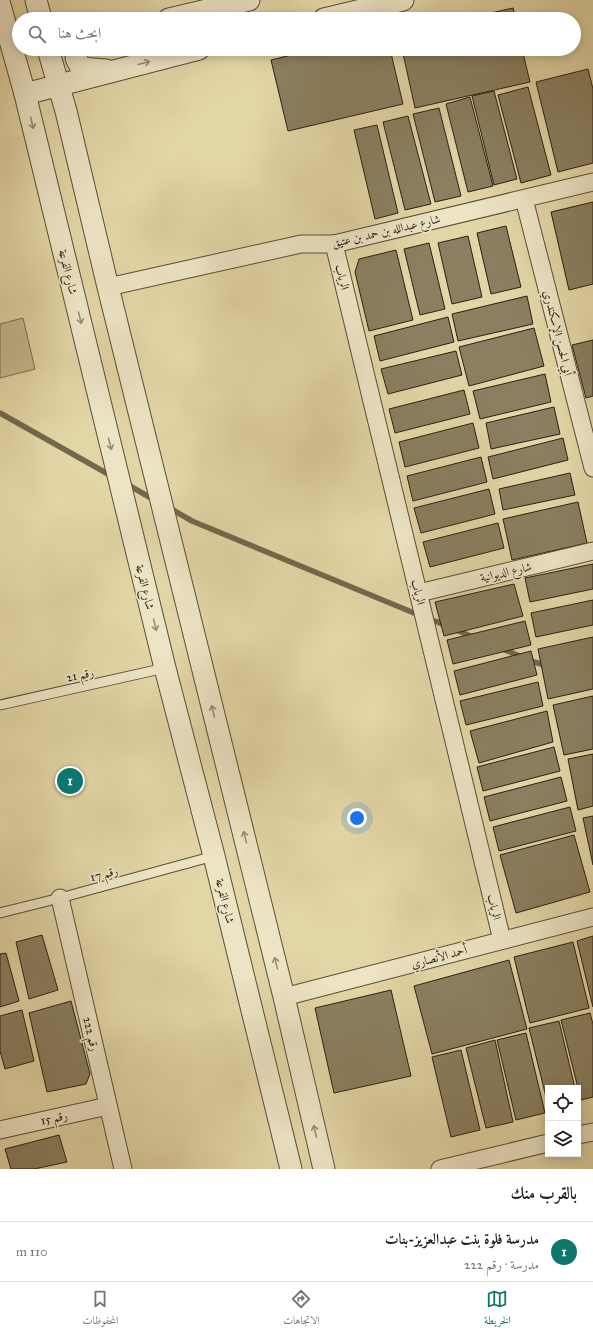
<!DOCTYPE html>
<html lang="ar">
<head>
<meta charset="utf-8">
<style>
	body { margin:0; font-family:"IM FELL Great Primer",Amiri,serif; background:#f6f6f6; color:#222; direction:rtl }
	.controls { position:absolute; right:12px; bottom:12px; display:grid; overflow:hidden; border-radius:0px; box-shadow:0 2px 10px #0003 }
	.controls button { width:36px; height:36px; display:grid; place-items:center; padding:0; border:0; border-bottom:1px solid #e0e0e0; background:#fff; color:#222; font:20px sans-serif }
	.you { position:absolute; left:357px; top:818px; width:14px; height:14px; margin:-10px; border:3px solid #fff; border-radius:50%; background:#1a73e8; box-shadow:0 0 0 6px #1a73e833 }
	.badge { display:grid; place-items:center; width:26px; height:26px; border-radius:50%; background:#0f766e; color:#fff; font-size:13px; font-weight:700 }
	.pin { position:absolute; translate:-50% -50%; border:2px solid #fff; box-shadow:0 1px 4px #0006 }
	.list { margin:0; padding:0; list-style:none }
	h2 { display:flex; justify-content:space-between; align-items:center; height:52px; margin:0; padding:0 16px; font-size:17px }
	h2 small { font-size:13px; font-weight:400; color:#767676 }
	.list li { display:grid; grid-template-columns:26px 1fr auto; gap:12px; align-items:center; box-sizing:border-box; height:60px; padding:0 16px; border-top:1px solid #e0e0e0 }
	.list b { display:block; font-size:15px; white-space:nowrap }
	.list p { margin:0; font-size:13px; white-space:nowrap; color:#767676 }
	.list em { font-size:13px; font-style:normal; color:#767676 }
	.icon { flex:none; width:22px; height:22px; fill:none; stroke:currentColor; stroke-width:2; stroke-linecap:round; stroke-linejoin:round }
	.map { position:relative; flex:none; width:593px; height:1169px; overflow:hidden; direction:ltr }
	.search { position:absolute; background:#fff; box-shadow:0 2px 10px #0003; left:12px; right:12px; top:12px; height:44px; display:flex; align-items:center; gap:10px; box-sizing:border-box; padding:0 14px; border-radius:22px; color:#767676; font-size:15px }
	.sheet { height:112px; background:#fff }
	nav { display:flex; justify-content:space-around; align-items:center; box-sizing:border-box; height:56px; border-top:1px solid #e0e0e0; background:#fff; font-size:11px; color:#767676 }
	nav a { display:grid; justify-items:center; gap:2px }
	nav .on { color:#0f766e }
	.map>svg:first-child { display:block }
</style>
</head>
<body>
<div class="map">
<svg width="593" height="1169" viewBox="0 0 593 1169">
	<rect width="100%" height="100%" fill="#e3d6a6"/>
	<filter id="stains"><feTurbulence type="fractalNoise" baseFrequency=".005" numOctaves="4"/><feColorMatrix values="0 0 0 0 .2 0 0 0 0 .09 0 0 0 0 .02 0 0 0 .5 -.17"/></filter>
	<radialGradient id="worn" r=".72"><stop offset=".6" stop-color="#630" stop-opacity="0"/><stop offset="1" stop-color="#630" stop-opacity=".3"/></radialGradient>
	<!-- green -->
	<polygon fill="#c4b78d" stroke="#776c50" points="23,318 35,369 0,378 0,324"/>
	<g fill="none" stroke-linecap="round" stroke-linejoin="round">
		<!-- stream -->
		<g stroke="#73684e" stroke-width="5.5">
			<polyline points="0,413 108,474"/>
			<polyline points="130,486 151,498"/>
			<polyline points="173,510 192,521 414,613"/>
			<polyline points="435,621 473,637"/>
			<polyline points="500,648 534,662 548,666"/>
		</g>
	</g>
	<!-- building -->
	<g fill="#8a7f60" stroke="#2a2014">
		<polygon points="513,8 516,19 464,19"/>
		<polygon points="316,49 390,49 403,104 288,131 271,60"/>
		<polygon points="402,49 522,49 530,82 415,108"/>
		<polygon points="588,69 593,89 593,163 558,172 536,82"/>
		<polygon points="528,87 551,175 521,183 498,95"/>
		<polygon points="494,91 517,179 494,185 472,96"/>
		<polygon points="470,97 493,186 468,192 446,104"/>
		<polygon points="439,108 461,196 435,202 413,114"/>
		<polygon points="408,116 431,204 405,210 383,122"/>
		<polygon points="377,125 398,213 375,219 354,130"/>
		<polygon points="593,202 593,284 569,290 551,212"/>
		<polygon points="506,226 521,287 491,294 477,233"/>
		<polygon points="468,236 482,297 452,304 438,243"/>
		<polygon points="429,243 445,309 420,315 404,249"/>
		<polygon points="396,250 413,320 369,331 355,272 359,259"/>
		<polygon points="527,296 533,324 458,341 452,314"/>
		<polygon points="448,317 454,342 380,361 374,336"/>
		<polygon points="534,328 544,366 469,386 459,347"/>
		<polygon points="593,340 593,396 586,398 572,345"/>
		<polygon points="456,351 462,375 388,394 381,369"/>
		<polygon points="545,374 551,402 480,419 473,391"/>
		<polygon points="464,390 470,414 395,433 389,409"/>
		<polygon points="554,407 560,434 491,449 486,423"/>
		<polygon points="473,423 479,448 405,467 399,442"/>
		<polygon points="563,438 568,460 493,479 488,457"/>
		<polygon points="481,457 487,482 413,501 407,476"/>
		<polygon points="570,473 575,495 503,510 499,489"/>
		<polygon points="489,489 495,514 421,533 414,508"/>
		<polygon points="578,502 587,543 512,560 503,519"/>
		<polygon points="498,523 504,548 430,567 423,542"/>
		<polygon points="593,564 593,589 530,602 525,578"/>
		<polygon points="514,584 523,616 444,636 435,602"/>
		<polygon points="593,600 593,625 536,637 531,613"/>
		<polygon points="525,621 531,645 453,664 447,640"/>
		<polygon points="593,637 593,689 548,699 538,649"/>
		<polygon points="531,651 537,675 460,695 454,671"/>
		<polygon points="538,682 543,706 466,725 460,701"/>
		<polygon points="593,696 593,749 564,755 553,705"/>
		<polygon points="547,711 553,742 479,763 470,731"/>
		<polygon points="554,747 560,771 483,791 477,767"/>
		<polygon points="593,754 593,806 578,810 568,759"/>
		<polygon points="561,777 567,801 490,821 484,797"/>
		<polygon points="570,807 576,831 499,851 493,827"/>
		<polygon points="593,816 593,865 583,818"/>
		<polygon points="574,835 590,892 516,913 500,855"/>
		<polygon points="42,935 58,990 29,999 16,942"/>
		<polygon points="593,936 593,1007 577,941"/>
		<polygon points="573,942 589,1008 530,1023 514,957"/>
		<polygon points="6,953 19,1001 0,1007 0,954"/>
		<polygon points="509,960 527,1029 432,1054 414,986"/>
		<polygon points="391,990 411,1076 334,1093 315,1008"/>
		<polygon points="71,1001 90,1074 86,1084 47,1092 29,1013"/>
		<polygon points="22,1010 34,1061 5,1069 0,1051 0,1016"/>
		<polygon points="590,1013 593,1024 593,1097 581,1100 561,1020"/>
		<polygon points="559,1021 575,1088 548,1088 548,1105 529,1028"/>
		<polygon points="526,1033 545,1113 516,1120 497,1040"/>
		<polygon points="495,1040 513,1122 486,1128 466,1048"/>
		<polygon points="461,1050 480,1130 451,1137 432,1057"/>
		<polygon points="59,1135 67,1162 34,1169 11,1169 5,1149"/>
	</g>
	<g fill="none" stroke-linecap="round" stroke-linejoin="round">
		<defs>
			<g id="service">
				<polyline points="0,705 165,668"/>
				<polyline points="0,913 60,898 214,856"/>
			</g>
			<g id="minor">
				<polyline points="524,199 593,468"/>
				<polyline points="334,244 502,940"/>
				<polyline points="108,287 301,244 334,244 593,182"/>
				<polyline points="419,593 593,551"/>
				<polyline points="60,898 123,1169"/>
				<polyline points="284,997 593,917"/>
				<polyline points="0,1130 108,1106"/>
				<polyline points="578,1135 593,1132"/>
				<polyline points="440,1169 548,1143"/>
			</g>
			<g id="tertiary">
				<polyline points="36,0 41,19"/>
				<polyline points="0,5 25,94 165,668 214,856 291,1169"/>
				<polyline points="169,19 249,0"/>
				<polyline points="324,19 403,0"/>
				<polyline points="48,49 66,111 108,287 284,997 324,1169"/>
				<polyline points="78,49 76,58 81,68 106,70"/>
				<polyline points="25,94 199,49"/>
			</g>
		</defs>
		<!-- service casing -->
		<use href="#service" stroke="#584e38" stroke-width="11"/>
		<!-- minor casing -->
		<use href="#minor" stroke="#584e38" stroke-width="19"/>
		<!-- tertiary casing -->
		<use href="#tertiary" stroke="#584e38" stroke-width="23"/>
		<!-- service -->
		<use href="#service" stroke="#ede4c5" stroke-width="9"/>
		<!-- minor -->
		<use href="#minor" stroke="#ede4c5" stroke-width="17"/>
		<!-- tertiary -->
		<use href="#tertiary" stroke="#ede4c5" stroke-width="21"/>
	</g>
	<!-- one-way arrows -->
	<defs><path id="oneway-shaft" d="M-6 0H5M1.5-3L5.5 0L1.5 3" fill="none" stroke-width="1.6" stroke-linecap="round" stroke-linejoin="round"/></defs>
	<g stroke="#958c75">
		<use href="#oneway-shaft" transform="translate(144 63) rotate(-15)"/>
		<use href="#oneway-shaft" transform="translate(32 123) rotate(76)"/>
		<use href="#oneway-shaft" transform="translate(80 318) rotate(76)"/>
		<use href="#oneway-shaft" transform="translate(110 444) rotate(76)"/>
		<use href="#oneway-shaft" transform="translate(155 625) rotate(76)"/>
		<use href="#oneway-shaft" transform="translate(213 711) rotate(-104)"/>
		<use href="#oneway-shaft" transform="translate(245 837) rotate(-104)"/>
		<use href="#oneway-shaft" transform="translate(276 963) rotate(-104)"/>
		<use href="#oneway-shaft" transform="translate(315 1131) rotate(-103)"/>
	</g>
	<g text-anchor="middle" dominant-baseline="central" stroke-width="3.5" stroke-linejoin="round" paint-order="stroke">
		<!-- street labels -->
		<g font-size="12" fill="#2a2014" stroke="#ede4c5">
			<text transform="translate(386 231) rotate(-13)">شارع عبدالله بن حمد بن عتيق</text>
			<text transform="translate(68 272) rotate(76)">شارع الفرعة</text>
			<text transform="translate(342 277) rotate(76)">الرباب</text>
			<text transform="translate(558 333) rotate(76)">أبي الحسن الإسكندري</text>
			<text transform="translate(506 572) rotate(-13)">شارع الديوانية</text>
			<text transform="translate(145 587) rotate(76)">شارع الفرعة</text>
			<text transform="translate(418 592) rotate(76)">الرباب</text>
			<text transform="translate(80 675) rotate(-12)">رقم 21</text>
			<text transform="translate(104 874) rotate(-15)">رقم 17</text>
			<text transform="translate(225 901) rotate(76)">شارع الفرعة</text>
			<text transform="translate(494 907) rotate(77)">الرباب</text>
			<text transform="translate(439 957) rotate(-15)">أحمد الأنصاري</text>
			<text transform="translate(91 1034) rotate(77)">رقم 222</text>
			<text transform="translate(54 1118) rotate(-12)">رقم 15</text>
		</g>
	</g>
	<rect width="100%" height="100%" filter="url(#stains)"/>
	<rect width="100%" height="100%" fill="url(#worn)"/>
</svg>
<div class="controls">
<button><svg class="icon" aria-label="locate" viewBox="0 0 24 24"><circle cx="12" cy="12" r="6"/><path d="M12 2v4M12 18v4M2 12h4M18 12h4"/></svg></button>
<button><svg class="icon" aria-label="layers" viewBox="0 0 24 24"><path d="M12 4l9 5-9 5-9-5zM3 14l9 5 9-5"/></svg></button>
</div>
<div class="you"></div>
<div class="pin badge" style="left:70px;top:781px">1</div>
<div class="search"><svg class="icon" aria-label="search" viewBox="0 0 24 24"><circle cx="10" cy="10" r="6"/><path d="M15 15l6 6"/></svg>ابحث هنا</div>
</div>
<section class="sheet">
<h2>بالقرب منك<small></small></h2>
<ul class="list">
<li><span class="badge">1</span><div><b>مدرسة فلوة بنت عبدالعزيز-بنات</b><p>مدرسة · رقم 222</p></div><em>110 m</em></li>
</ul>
</section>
<nav>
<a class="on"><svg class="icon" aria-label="map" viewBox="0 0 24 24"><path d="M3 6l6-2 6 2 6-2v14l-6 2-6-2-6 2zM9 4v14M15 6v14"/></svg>الخريطة</a>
<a><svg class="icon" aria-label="directions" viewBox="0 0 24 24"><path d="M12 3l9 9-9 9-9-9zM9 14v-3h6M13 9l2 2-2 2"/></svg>الاتجاهات</a>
<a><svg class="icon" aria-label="saved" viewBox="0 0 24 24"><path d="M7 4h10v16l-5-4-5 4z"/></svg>المحفوظات</a>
</nav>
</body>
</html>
